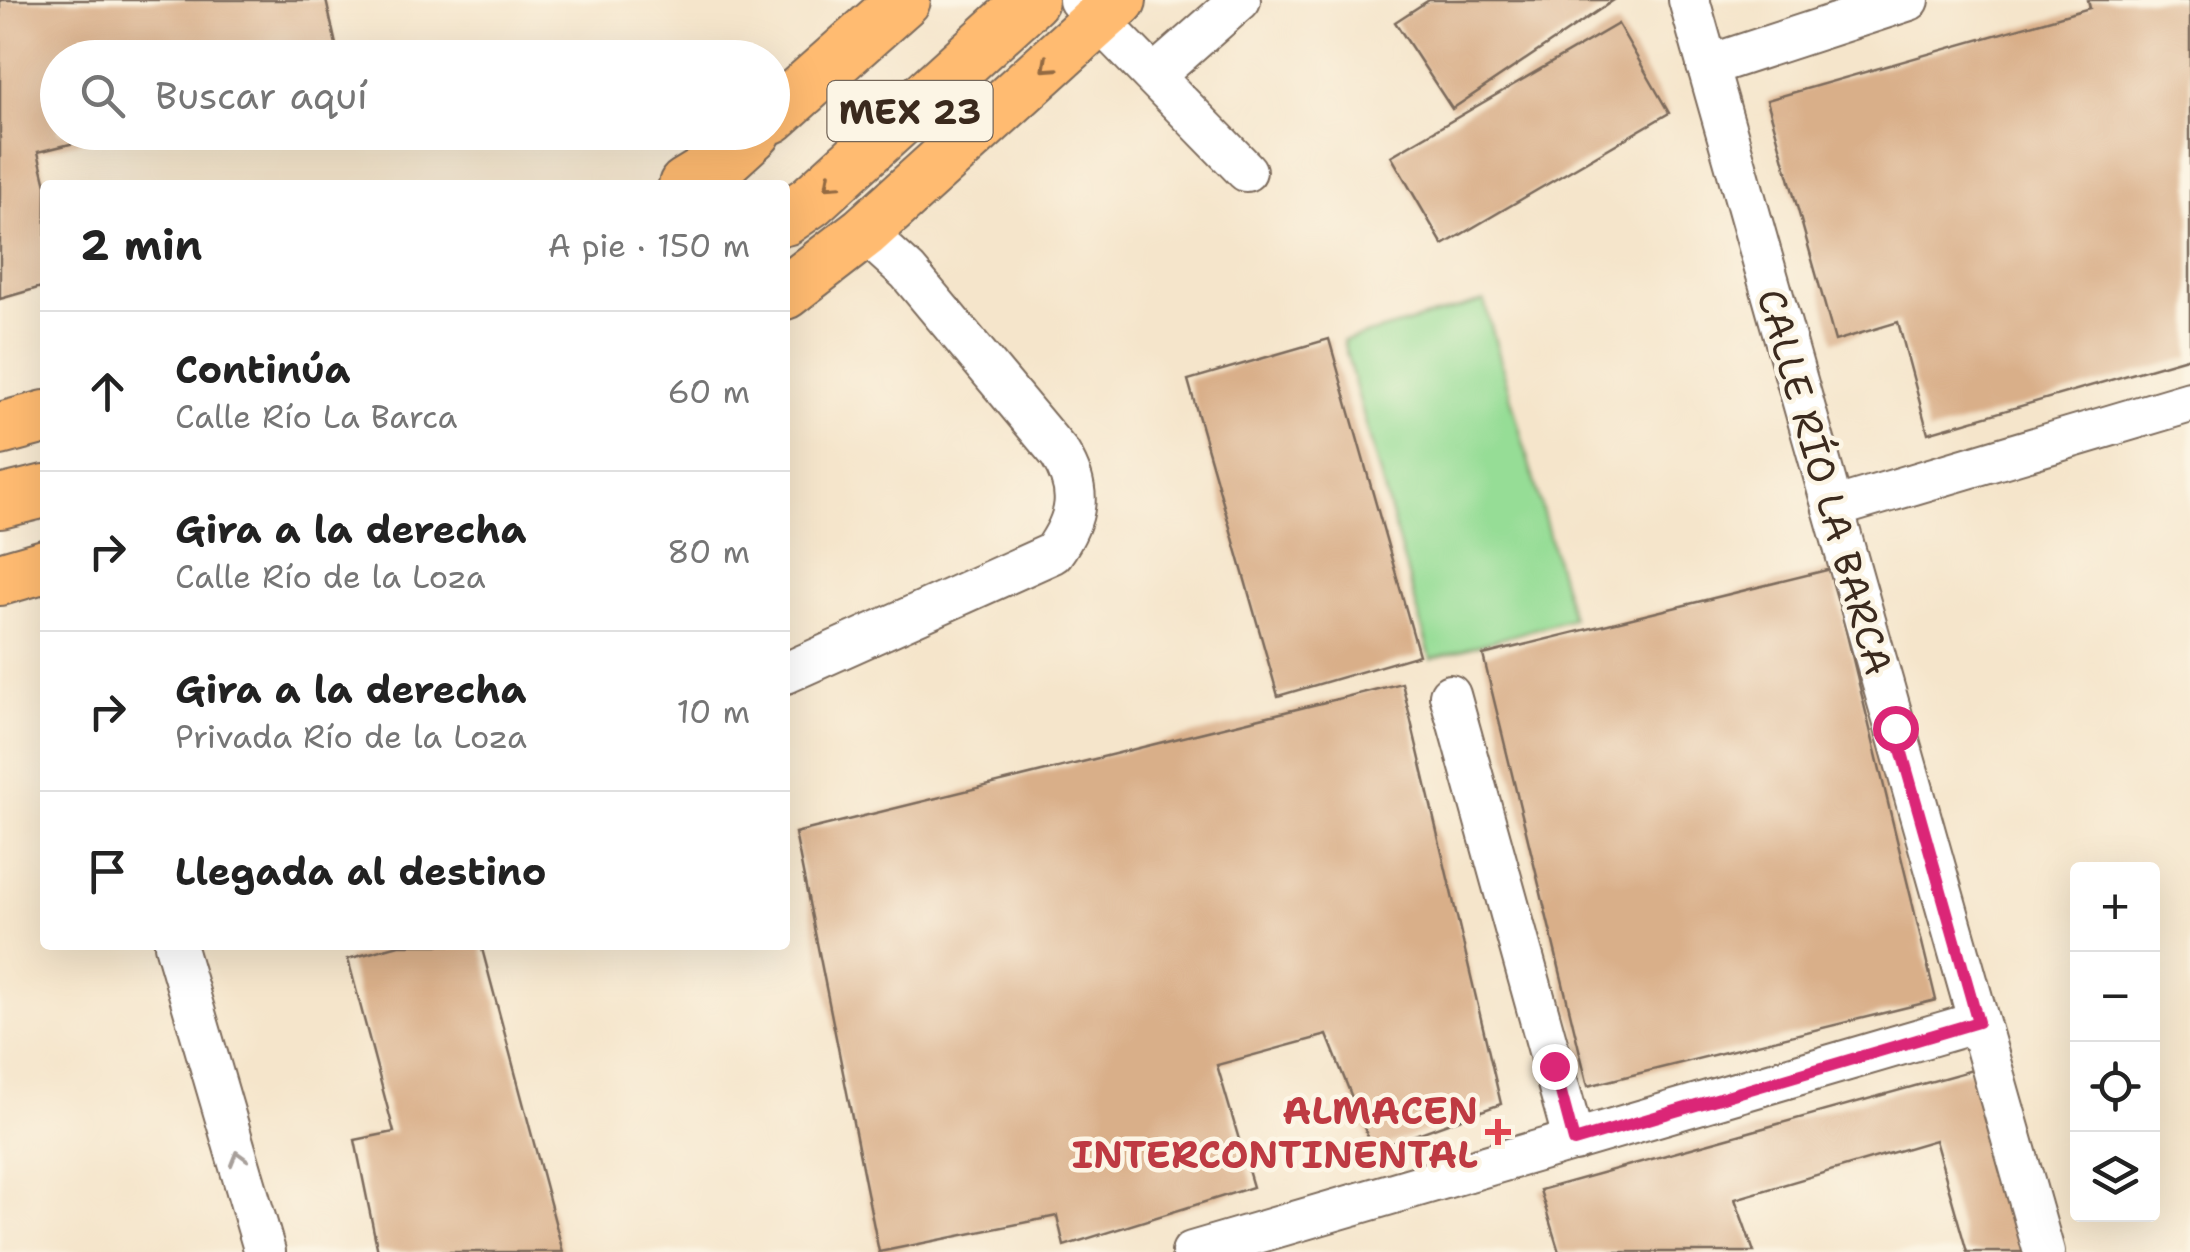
<!DOCTYPE html>
<html lang="es">
<head>
<meta charset="utf-8">
<style>
	body { margin:0; font-family:"Shantell Sans",sans-serif; background:#f2f2f2; color:#222 }
	.controls { position:absolute; right:30px; bottom:30px; display:grid; overflow:hidden; border-radius:10px; box-shadow:0 10px 40px #0002 }
	.controls button { width:90px; height:90px; display:grid; place-items:center; padding:0; border:0; border-bottom:2px solid #e0e0e0; background:#fff; color:#222; font:50px sans-serif }
	.stop { position:absolute; width:30px; height:30px; margin:-22px; border:8px solid #db2777; border-radius:50%; background:#fff }
	.stop.end { background:#db2777; border-color:#fff; box-shadow:0 2px 10px #0008 }
	.list { margin:0; padding:0; list-style:none }
	h2 { display:flex; justify-content:space-between; align-items:center; height:130px; margin:0; padding:0 40px; font-size:42px }
	h2 small { font-size:32px; font-weight:400; color:#767676 }
	.list li { display:grid; grid-template-columns:65px 1fr auto; gap:30px; align-items:center; box-sizing:border-box; height:160px; padding:0 40px; border-top:2px solid #e0e0e0 }
	.list b { display:block; font-size:38px; white-space:nowrap }
	.list p { margin:0; font-size:32px; white-space:nowrap; color:#767676 }
	.list em { font-size:32px; font-style:normal; color:#767676 }
	.icon { flex:none; width:55px; height:55px; fill:none; stroke:currentColor; stroke-width:2; stroke-linecap:round; stroke-linejoin:round }
	.map { position:relative; flex:none; width:2190px; height:1252px; overflow:hidden }
	.search { position:absolute; background:#fff; box-shadow:0 10px 40px #0002; left:40px; top:40px; width:750px; height:110px; display:flex; align-items:center; gap:25px; box-sizing:border-box; padding:0 35px; border-radius:55px; color:#767676; font-size:38px }
	.panel { position:absolute; background:#fff; box-shadow:0 10px 40px #0002; left:40px; top:180px; width:750px; height:770px; border-radius:10px }
	.map>svg:first-child { display:block }
</style>
</head>
<body>
<div class="map">
<svg width="2190" height="1252" viewBox="0 0 2190 1252">
	<rect width="100%" height="100%" fill="#fcf5e5"/>
	<filter id="ink" filterUnits="userSpaceOnUse"><feTurbulence type="fractalNoise" baseFrequency=".01" numOctaves="2"/><feDisplacementMap in="SourceGraphic" scale="20" xChannelSelector="R" yChannelSelector="G"/><feConvolveMatrix kernelMatrix="1 2 1 2 8 2 1 2 1" color-interpolation-filters="sRGB"/></filter>
	<filter id="wash" filterUnits="userSpaceOnUse"><feTurbulence type="fractalNoise" baseFrequency=".0048" numOctaves="4" result="noise"/><feDisplacementMap in="SourceGraphic" scale="40" xChannelSelector="R" yChannelSelector="G"/><feGaussianBlur stdDeviation="2.25" result="paint"/><feColorMatrix in="noise" values="0 0 0 0 0 0 0 0 0 0 0 0 0 0 0 0 0 1.4 0 .05"/><feComposite in="paint" operator="in"/></filter>
	<g filter="url(#wash)">
		<rect width="100%" height="100%" fill="#f5e5cb"/>
		<!-- green -->
		<polygon fill="#96dd96" stroke="#68845a" stroke-width="2.5" points="1484,301 1572,618 1431,659 1343,341"/>
		<g id="blocks">
			<!-- building -->
			<g fill="#d9af89">
				<polygon points="0,0 326,0 339,58 58,58 58,132 111,134 38,152 46,185 45,286 0,299"/>
				<polygon points="1429,0 1614,0 1452,109 1395,22"/>
				<polygon points="2088,0 2190,0 2190,357 1928,433 1898,322 1835,341 1767,100 2090,8"/>
				<polygon points="1618,24 1669,113 1443,245 1391,156"/>
				<polygon points="1329,339 1419,655 1278,696 1188,380"/>
				<polygon points="1831,569 1936,1000 1588,1086 1483,655"/>
				<polygon points="1402,683 1501,1104 1373,1150 1327,1035 1217,1065 1253,1187 1064,1246 1057,1216 879,1252 795,833"/>
				<polygon points="399,945 481,945 563,1252 378,1252 355,1140 394,1132 348,959"/>
				<polygon points="1976,1069 2029,1252 1967,1252 1935,1140 1735,1199 1754,1252 1559,1252 1540,1190"/>
			</g>
		</g>
	</g>
	<g filter="url(#ink)">
		<use href="#blocks" fill-opacity="0" stroke="#7c6b5b" stroke-width="2.5"/>
		<g fill="none" stroke-linecap="round" stroke-linejoin="round">
			<defs>
				<g id="minor">
					<polyline points="1079,0 1246,171"/>
					<polyline points="1689,0 2044,1252"/>
					<polyline points="1707,66 1909,0"/>
					<polyline points="1155,75 1240,0"/>
					<polyline points="1833,508 2190,402"/>
					<path d="M 786,673 L 1053,553 C 1078,518 1083,491 1060,454 L 908,272 L 864,232"/>
					<polyline points="1450,695 1574,1141"/>
					<polyline points="175,945 265,1252"/>
					<polyline points="1192,1252 1978,1022"/>
				</g>
				<g id="major">
					<polyline points="772,117 904,0"/>
					<polyline points="685,185 721,163 755,132"/>
					<polyline points="785,219 811,201 1032,0"/>
					<polyline points="785,293 864,232 1120,0"/>
					<polyline points="0,429 45,417"/>
					<polyline points="0,502 45,491"/>
					<polyline points="0,579 45,566"/>
				</g>
			</defs>
			<!-- minor casing -->
			<use href="#minor" stroke="#7c6b5b" stroke-width="44"/>
			<!-- major casing -->
			<use href="#major" stroke="#7c6b5b" stroke-width="56"/>
			<!-- minor -->
			<use href="#minor" stroke="#fff" stroke-width="40"/>
			<!-- major -->
			<use href="#major" stroke="#ffbb71" stroke-width="52"/>
		</g>
		<!-- one-way arrows -->
		<defs><path id="oneway-chevron" d="M-2-3.5L2.5 0L-2 3.5" fill="none" stroke-width="1.6" stroke-linecap="round" stroke-linejoin="round" transform="scale(2.5)"/></defs>
		<g stroke="#936b43">
			<use href="#oneway-chevron" transform="translate(1048 66) rotate(138)"/>
			<use href="#oneway-chevron" transform="translate(831 183) rotate(138)"/>
		</g>
		<use stroke="#a79f9a" href="#oneway-chevron" transform="translate(238 1158) rotate(-106)"/>
	</g>
	<g fill="none" stroke-linecap="round" stroke-linejoin="round" filter="url(#ink)">
		<!-- route -->
		<polyline stroke="#db2777" stroke-width="12" points="1554,1066 1574,1141 1978,1022 1895,728"/>
	</g>
	<!-- markers -->
	<path fill="#e0444e" stroke="#fcf5e5" stroke-width="4" d="M1493 1117h10v10h10v10h-10v10h-10v-10h-10v-10h10z"/>
	<g text-anchor="middle" dominant-baseline="central" stroke-width="9" stroke-linejoin="round" paint-order="stroke">
		<!-- shield labels -->
		<rect fill="#fcf5e5" stroke="#75675a" stroke-width="2.5" x="827.5" y="81" width="165" height="60" rx="8"/>
		<g font-size="35" font-weight="bold" fill="#3b2a1e">
			<text x="910" y="111">MEX 23</text>
		</g>
		<!-- street labels -->
		<g font-size="38" fill="#3b2a1e" stroke="#fcf5e5">
			<text transform="translate(1825 482) rotate(74)">CALLE RÍO LA BARCA</text>
		</g>
		<!-- health labels -->
		<g font-size="38" font-weight="bold" fill="#be3a42" stroke="#fcf5e5" text-anchor="end">
			<text x="1478" y="1110">ALMACEN<tspan x="1478" dy="44">INTERCONTINENTAL</tspan></text>
		</g>
	</g>
</svg>
<div class="controls">
<button>+</button>
<button>−</button>
<button><svg class="icon" aria-label="locate" viewBox="0 0 24 24"><circle cx="12" cy="12" r="6"/><path d="M12 2v4M12 18v4M2 12h4M18 12h4"/></svg></button>
<button><svg class="icon" aria-label="layers" viewBox="0 0 24 24"><path d="M12 4l9 5-9 5-9-5zM3 14l9 5 9-5"/></svg></button>
</div>
<div class="stop" style="left:1895px;top:728px"></div>
<div class="stop end" style="left:1554px;top:1066px"></div>
<div class="search"><svg class="icon" aria-label="search" viewBox="0 0 24 24"><circle cx="10" cy="10" r="6"/><path d="M15 15l6 6"/></svg>Buscar aquí</div>
<section class="panel">
<h2>2 min<small>A pie · 150 m</small></h2>
<ul class="list">
<li><svg class="icon" aria-label="ahead" viewBox="0 0 24 24"><path d="M12 20V5M6 11l6-6 6 6"/></svg><div><b>Continúa</b><p>Calle Río La Barca</p></div><em>60 m</em></li>
<li><svg class="icon" aria-label="right" viewBox="0 0 24 24"><path d="M7 20v-9h11M14 6l5 5-5 5"/></svg><div><b>Gira a la derecha</b><p>Calle Río de la Loza</p></div><em>80 m</em></li>
<li><svg class="icon" aria-label="right" viewBox="0 0 24 24"><path d="M7 20v-9h11M14 6l5 5-5 5"/></svg><div><b>Gira a la derecha</b><p>Privada Río de la Loza</p></div><em>10 m</em></li>
<li><svg class="icon" aria-label="arrive" viewBox="0 0 24 24"><path d="M6 21V4h12l-3 4 3 4H6"/></svg><div><b>Llegada al destino</b></div></li>
</ul>
</section>
</div>
</body>
</html>
